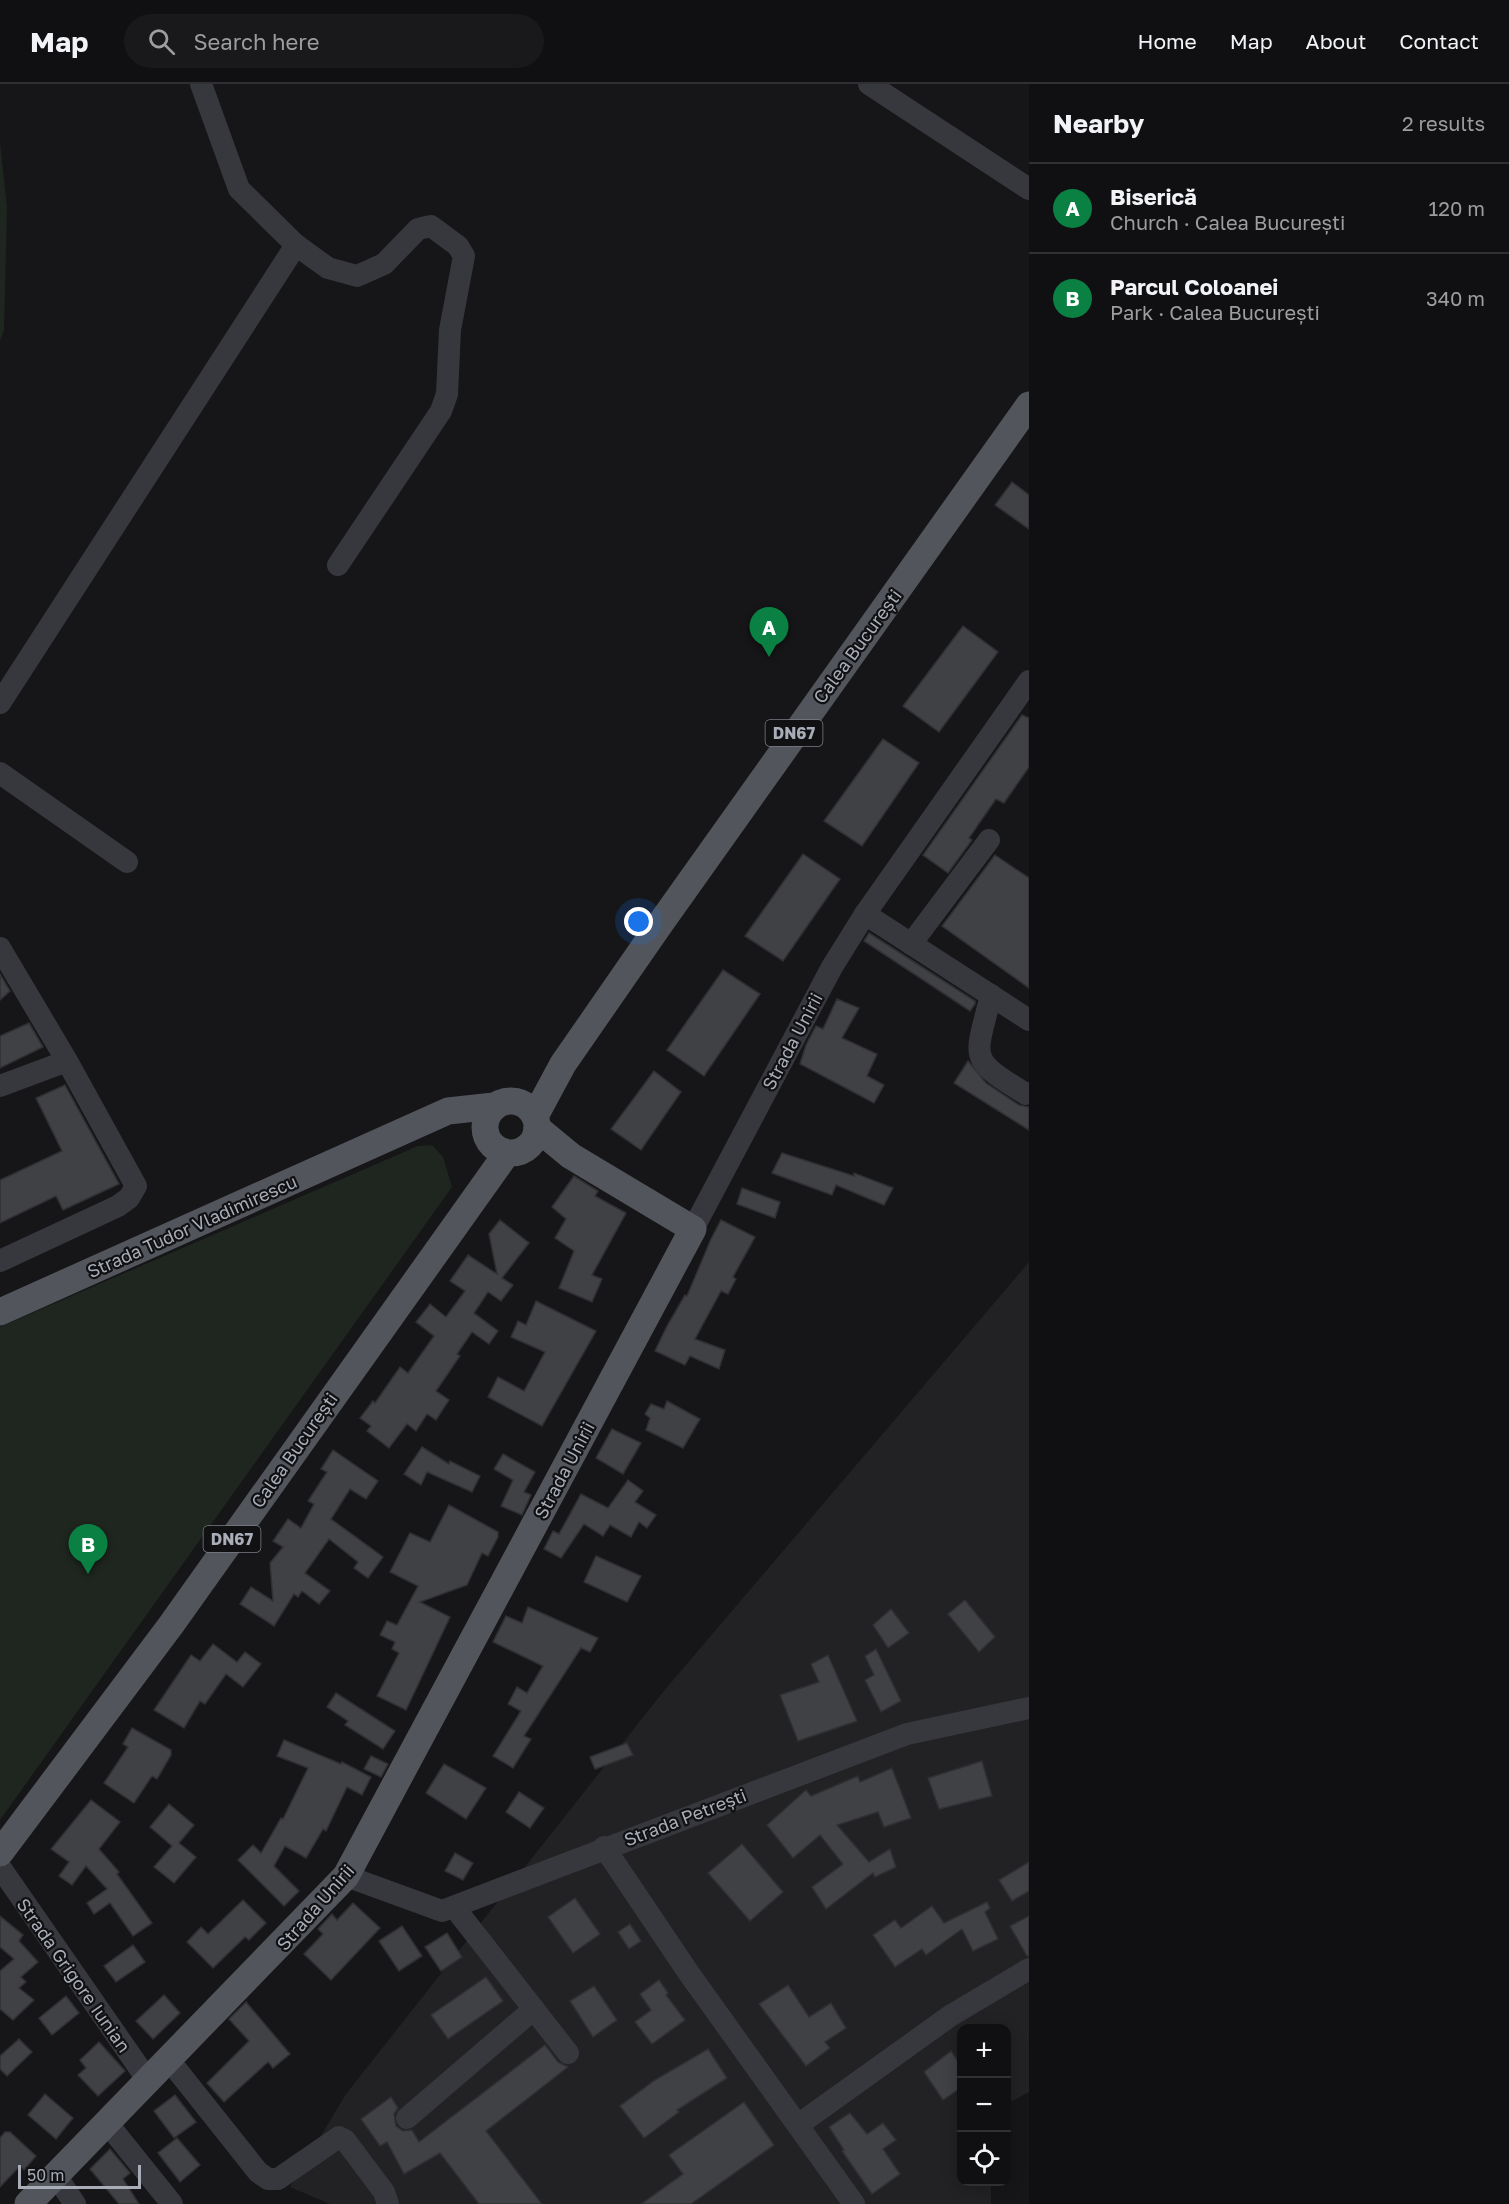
<!DOCTYPE html>
<html lang="en">
<head>
<meta charset="utf-8">
<style>
	body { margin:0; font-family:"Golos Text",sans-serif; background:#19191b; color:#f1f3f6 }
	.controls { position:absolute; right:18px; bottom:18px; display:grid; overflow:hidden; border-radius:12px; box-shadow:0 3px 15px #0003 }
	.controls button { width:54px; height:54px; display:grid; place-items:center; padding:0; border:0; border-bottom:2px solid #303032; background:#101012; color:#f1f3f6; font:30px sans-serif }
	.scale { position:absolute; left:18px; bottom:15px; width:123px; box-sizing:border-box; padding-left:6px; border:3px solid #a8adb8; border-top:0; font-size:16px; line-height:21px; white-space:nowrap; color:#a8adb8; -webkit-text-stroke:4px #111113; paint-order:stroke }
	.you { position:absolute; left:639px; top:838px; width:21px; height:21px; margin:-15px; border:4px solid #fff; border-radius:50%; background:#1a73e8; box-shadow:0 0 0 9px #1a73e833 }
	.badge { display:grid; place-items:center; width:39px; height:39px; border-radius:50%; background:#0b8043; color:#fff; font-size:20px; font-weight:700 }
	.pin { position:absolute; translate:-50% -50px; filter:drop-shadow(0 2px 3px #0008) }
	.pin::after { content:''; position:absolute; top:32px; width:21px; height:18px; background:inherit; clip-path:polygon(0 0,100% 0,50% 100%) }
	.list { margin:0; padding:0; list-style:none }
	h2 { display:flex; justify-content:space-between; align-items:center; height:78px; margin:0; padding:0 24px; font-size:26px }
	h2 small { font-size:20px; font-weight:400; color:#9c9d9f }
	.list li { display:grid; grid-template-columns:39px 1fr auto; gap:18px; align-items:center; box-sizing:border-box; height:90px; padding:0 24px; border-top:2px solid #303032 }
	.list b { display:block; font-size:22px; white-space:nowrap }
	.list p { margin:0; font-size:20px; white-space:nowrap; color:#9c9d9f }
	.list em { font-size:20px; font-style:normal; color:#9c9d9f }
	.icon { flex:none; width:33px; height:33px; fill:none; stroke:currentColor; stroke-width:2; stroke-linecap:round; stroke-linejoin:round }
	.map { position:relative; flex:none; width:1029px; height:2120px; overflow:hidden }
	header { display:flex; align-items:center; gap:36px; box-sizing:border-box; height:84px; padding:0 30px; background:#101012; border-bottom:2px solid #303032 }
	header strong { font-size:28px }
	nav { display:flex; gap:33px; margin-inline-start:auto; font-size:21px }
	.search { width:420px; height:54px; background:#19191b; display:flex; align-items:center; gap:15px; box-sizing:border-box; padding:0 21px; border-radius:33px; color:#9c9d9f; font-size:22px }
	main { display:flex }
	aside { flex:1; background:#101012 }
	.map>svg:first-child { display:block }
</style>
</head>
<body>
<header>
<strong>Map</strong>
<div class="search"><svg class="icon" aria-label="search" viewBox="0 0 24 24"><circle cx="10" cy="10" r="6"/><path d="M15 15l6 6"/></svg>Search here</div>
<nav><a>Home</a><a>Map</a><a>About</a><a>Contact</a></nav>
</header>
<main>
<div class="map">
<svg width="1029" height="2120" viewBox="0 0 1029 2120">
	<rect width="100%" height="100%" fill="#161618"/>
	<!-- built -->
	<polygon fill="#222225" points="1029,1178 1029,2008 1007,2020 1006,1944 962,1944 962,2098 991,2098 991,2120 330,2120 290,2103 346,2010 663,1608"/>
	<!-- green -->
	<g fill="#1e261f">
		<polygon points="0,58 7,124 4,246 0,257"/>
		<polygon points="432,1061 443,1073 452,1103 0,1736 0,1243 418,1062"/>
	</g>
	<!-- building -->
	<g fill="#404145" stroke="#303034" stroke-width="1.5">
		<polygon points="1012,398 1029,411 1029,445 995,421"/>
		<polygon points="963,542 998,568 939,648 903,622"/>
		<polygon points="1022,631 1029,634 1029,683 1004,719 996,715 969,754 972,756 948,789 923,771"/>
		<polygon points="883,655 919,679 862,762 824,737"/>
		<polygon points="803,770 840,795 783,877 745,852"/>
		<polygon points="995,771 1029,794 1029,904 942,842"/>
		<polygon points="869,849 975,917 975,920 970,927 864,857"/>
		<polygon points="723,886 760,910 704,992 667,966"/>
		<polygon points="0,890 10,907 0,916"/>
		<polygon points="837,915 859,924 842,954 877,970 867,992 884,1001 874,1019 800,980 806,961 816,942 823,945"/>
		<polygon points="29,939 43,963 0,984 0,952"/>
		<polygon points="968,977 986,999 1019,1021 1029,1023 1029,1046 954,999"/>
		<polygon points="654,987 681,1008 641,1066 611,1045"/>
		<polygon points="65,1001 119,1100 63,1126 56,1112 0,1139 0,1096 62,1067 36,1014"/>
		<polygon points="782,1069 854,1092 854,1089 893,1104 884,1121 836,1101 832,1111 772,1089"/>
		<polygon points="574,1092 598,1107 595,1112 626,1129 592,1191 602,1195 592,1218 559,1204 574,1167 555,1154 566,1135 552,1123"/>
		<polygon points="742,1104 780,1118 775,1134 737,1120"/>
		<polygon points="500,1136 529,1159 502,1194 513,1201 501,1217 488,1208 474,1229 498,1247 489,1260 472,1248 457,1270 460,1272 436,1307 449,1316 436,1336 427,1330 416,1347 407,1340 389,1364 367,1347 371,1342 360,1334 373,1317 375,1319 400,1283 408,1289 434,1252 416,1238 430,1220 446,1233 465,1207 450,1197 468,1171 497,1190 489,1150"/>
		<polygon points="721,1136 755,1153 733,1193 736,1195 728,1210 721,1207 695,1255 725,1266 719,1285 690,1272 685,1281 655,1267 667,1242 685,1211 687,1212 711,1155"/>
		<polygon points="536,1217 596,1247 542,1342 488,1313 498,1293 524,1307 545,1268 511,1253 518,1237 526,1241"/>
		<polygon points="667,1317 700,1335 683,1364 646,1346 650,1334 645,1330 651,1320 664,1325"/>
		<polygon points="612,1345 641,1359 623,1390 596,1374"/>
		<polygon points="422,1363 449,1380 450,1377 480,1392 472,1408 427,1388 421,1401 404,1390"/>
		<polygon points="333,1366 378,1397 366,1415 350,1405 331,1435 383,1473 368,1494 354,1484 358,1478 329,1455 305,1489 330,1507 319,1520 302,1507 298,1513 294,1510 274,1542 240,1520 251,1503 273,1517 270,1479 283,1463 273,1457 288,1435 301,1444 314,1420 308,1417 327,1388 321,1385"/>
		<polygon points="503,1370 535,1388 524,1408 531,1411 522,1431 501,1422 513,1396 494,1385"/>
		<polygon points="628,1396 643,1407 635,1418 656,1431 647,1444 639,1438 631,1453 610,1441 603,1452 584,1440 561,1474 544,1465 553,1447 559,1450 581,1410 608,1424"/>
		<polygon points="449,1421 498,1448 498,1453 488,1472 482,1469 467,1501 420,1518 450,1533 406,1626 377,1612 399,1569 392,1565 395,1558 380,1551 387,1537 397,1541 418,1502 390,1488 410,1449 430,1458"/>
		<polygon points="596,1472 641,1492 627,1518 584,1498"/>
		<polygon points="965,1516 995,1553 979,1568 948,1530"/>
		<polygon points="528,1523 598,1554 590,1568 581,1564 524,1652 531,1655 513,1684 493,1672 521,1627 508,1620 517,1603 527,1609 543,1582 493,1558 506,1532 522,1539"/>
		<polygon points="891,1525 909,1549 888,1564 873,1541"/>
		<polygon points="213,1560 237,1578 245,1568 261,1580 243,1603 226,1590 205,1620 200,1617 184,1644 154,1626 191,1571 200,1577"/>
		<polygon points="876,1565 901,1617 881,1628 865,1596 874,1591 865,1572"/>
		<polygon points="828,1571 857,1637 798,1657 780,1611 819,1598 811,1580"/>
		<polygon points="336,1609 395,1647 383,1665 345,1641 348,1637 327,1623"/>
		<polygon points="132,1644 171,1666 171,1671 157,1695 152,1692 134,1719 104,1699 128,1663 123,1660"/>
		<polygon points="284,1656 341,1680 342,1678 371,1693 362,1711 347,1703 326,1747 323,1745 306,1774 285,1762 274,1782 299,1807 284,1822 238,1776 253,1761 261,1769 281,1734 283,1735 308,1684 277,1672"/>
		<polygon points="627,1659 633,1671 595,1685 590,1673"/>
		<polygon points="371,1672 388,1680 381,1693 364,1685"/>
		<polygon points="982,1677 992,1712 939,1725 928,1694"/>
		<polygon points="444,1680 486,1704 466,1735 426,1709"/>
		<polygon points="892,1684 911,1734 884,1743 878,1728 837,1741 869,1778 890,1765 896,1783 875,1793 873,1789 826,1825 812,1803 843,1780 820,1751 793,1774 767,1741 806,1706 811,1712 858,1692 860,1698"/>
		<polygon points="519,1708 544,1724 530,1744 506,1728"/>
		<polygon points="91,1716 120,1738 99,1765 119,1788 117,1790 152,1839 133,1852 110,1819 94,1830 87,1819 107,1805 86,1782 72,1801 59,1792 69,1778 51,1765"/>
		<polygon points="169,1720 194,1741 179,1759 196,1773 174,1799 154,1783 172,1762 150,1743"/>
		<polygon points="742,1760 783,1808 750,1837 708,1789"/>
		<polygon points="455,1769 473,1779 463,1796 445,1787"/>
		<polygon points="1029,1778 1029,1807 1012,1817 999,1796"/>
		<polygon points="575,1814 600,1850 573,1869 548,1833"/>
		<polygon points="243,1816 266,1839 249,1856 245,1853 213,1884 187,1858 201,1843 208,1850"/>
		<polygon points="987,1818 990,1824 985,1828 998,1855 973,1867 962,1845 926,1871 922,1865 895,1883 873,1851 895,1836 901,1844 932,1822 944,1839"/>
		<polygon points="353,1819 380,1844 331,1896 304,1870 323,1850 318,1845 332,1830 337,1836"/>
		<polygon points="0,1832 23,1851 19,1857 38,1878 21,1893 26,1898 19,1904 34,1916 13,1936 0,1925 0,1887 14,1875 0,1863"/>
		<polygon points="1029,1832 1029,1872 1027,1872 1010,1842"/>
		<polygon points="630,1840 641,1857 629,1865 618,1848"/>
		<polygon points="402,1842 422,1872 399,1887 379,1857"/>
		<polygon points="447,1849 462,1873 441,1887 425,1863"/>
		<polygon points="133,1861 145,1878 116,1898 104,1882"/>
		<polygon points="486,1893 503,1917 448,1955 431,1931"/>
		<polygon points="659,1896 668,1909 666,1911 685,1936 652,1960 635,1938 651,1926 640,1910"/>
		<polygon points="788,1901 809,1933 831,1919 846,1944 825,1958 830,1964 806,1982 759,1920"/>
		<polygon points="594,1902 617,1936 593,1953 570,1917"/>
		<polygon points="164,1911 180,1929 153,1955 136,1937"/>
		<polygon points="66,1912 79,1929 52,1951 39,1934"/>
		<polygon points="246,1918 290,1970 273,1984 268,1978 224,2018 207,1999 249,1957 229,1935"/>
		<polygon points="19,1955 32,1968 7,1992 0,1985 0,1972"/>
		<polygon points="99,1958 125,1987 98,2012 78,1991 86,1984 80,1976"/>
		<polygon points="545,1961 558,1978 568,1983 486,2047 542,2120 479,2120 440,2069 404,2090 387,2058 380,2062 361,2035 391,2013 398,2024 394,2030 396,2042 403,2047 412,2046 419,2058"/>
		<polygon points="708,1965 727,1994 677,2026 679,2028 644,2054 620,2022 655,1996"/>
		<polygon points="951,1967 962,1983 962,2003 943,2016 924,1988"/>
		<polygon points="45,2010 73,2034 56,2055 28,2031"/>
		<polygon points="175,2011 196,2038 174,2054 154,2027"/>
		<polygon points="744,2018 774,2061 691,2120 641,2120 683,2090 669,2071"/>
		<polygon points="850,2029 867,2050 883,2039 896,2056 883,2065 900,2090 872,2110 842,2067 844,2066 829,2043"/>
		<polygon points="5,2048 10,2048 36,2072 24,2086 20,2082 0,2103 0,2054"/>
		<polygon points="177,2054 200,2081 180,2098 158,2069"/>
		<polygon points="110,2065 130,2089 123,2095 139,2120 119,2120 90,2085"/>
	</g>
	<g fill="none" stroke-linecap="round" stroke-linejoin="round">
		<!-- minor -->
		<g stroke="#37383d" stroke-width="22">
			<polyline points="201,0 239,105 296,161 328,184 357,192 384,180 418,145 431,142 458,162 464,172 450,246 447,310 441,327 338,481"/>
			<polyline points="869,0 1029,105"/>
			<polyline points="0,619 296,161"/>
			<polyline points="0,689 127,778"/>
			<polyline points="865,830 1029,936"/>
			<polyline points="911,860 989,756"/>
			<polyline points="0,864 67,977 136,1102 129,1114 118,1122 0,1177"/>
			<path d="M 991,911 C 975,976 967,974 1026,1010 L 1029,1009"/>
			<polyline points="0,1002 67,977"/>
			<polyline points="693,1145 832,883 865,830 1029,597"/>
			<polyline points="604,1763 688,1888 854,2120"/>
			<polyline points="0,1783 149,1998"/>
			<polyline points="346,1792 442,1827 907,1650 1029,1624"/>
			<polyline points="454,1823 568,1969"/>
			<polyline points="169,1976 258,2088 268,2095 278,2095 339,2053 345,2056 384,2108 388,2120"/>
			<polyline points="407,2034 534,1925"/>
			<polyline points="107,2039 172,2120"/>
			<polyline points="798,2041 950,1932 1029,1885"/>
			<polyline points="56,2092 75,2120"/>
		</g>
		<!-- major -->
		<g stroke="#53555c" stroke-width="27">
			<circle cx="511" cy="1043" r="26"/>
			<polyline points="535,1032 563,980 660,840 1029,321"/>
			<polyline points="0,1228 448,1027 494,1022"/>
			<polyline points="0,1769 171,1541 507,1069"/>
			<polyline points="28,2120 346,1792 693,1145 571,1072 537,1044"/>
		</g>
	</g>
	<g text-anchor="middle" dominant-baseline="central" stroke-width="4.5" stroke-linejoin="round" paint-order="stroke">
		<!-- shield labels -->
		<g fill="#111113" stroke="#7b7e86" stroke-width="1.5">
			<rect x="765.5" y="636" width="57" height="26" rx="4.5"/>
			<rect x="203.5" y="1442" width="57" height="26" rx="4.5"/>
		</g>
		<g font-size="16" font-weight="bold" fill="#a8adb8">
			<text x="794" y="649">DN67</text>
			<text x="232" y="1455">DN67</text>
		</g>
		<!-- street labels -->
		<g font-size="18" fill="#a8adb8" stroke="#111113">
			<text transform="translate(857 562) rotate(-54)">Calea București</text>
			<text transform="translate(792 957) rotate(-62)">Strada Unirii</text>
			<text transform="translate(192 1142) rotate(-24)">Strada Tudor Vladimirescu</text>
			<text transform="translate(294 1366) rotate(-55)">Calea București</text>
			<text transform="translate(564 1386) rotate(-62)">Strada Unirii</text>
			<text transform="translate(685 1733) rotate(-21)">Strada Petrești</text>
			<text transform="translate(315 1823) rotate(-49)">Strada Unirii</text>
			<text transform="translate(74 1891) rotate(55)">Strada Grigore Iunian</text>
		</g>
	</g>
</svg>
<div class="controls">
<button>+</button>
<button>−</button>
<button><svg class="icon" aria-label="locate" viewBox="0 0 24 24"><circle cx="12" cy="12" r="6"/><path d="M12 2v4M12 18v4M2 12h4M18 12h4"/></svg></button>
</div>
<div class="scale">50 m</div>
<div class="you"></div>
<div class="pin badge" style="left:769px;top:573px">A</div>
<div class="pin badge" style="left:88px;top:1490px">B</div>
</div>
<aside>
<h2>Nearby<small>2 results</small></h2>
<ul class="list">
<li><span class="badge">A</span><div><b>Biserică</b><p>Church · Calea București</p></div><em>120 m</em></li>
<li><span class="badge">B</span><div><b>Parcul Coloanei</b><p>Park · Calea București</p></div><em>340 m</em></li>
</ul>
</aside>
</main>
</body>
</html>
